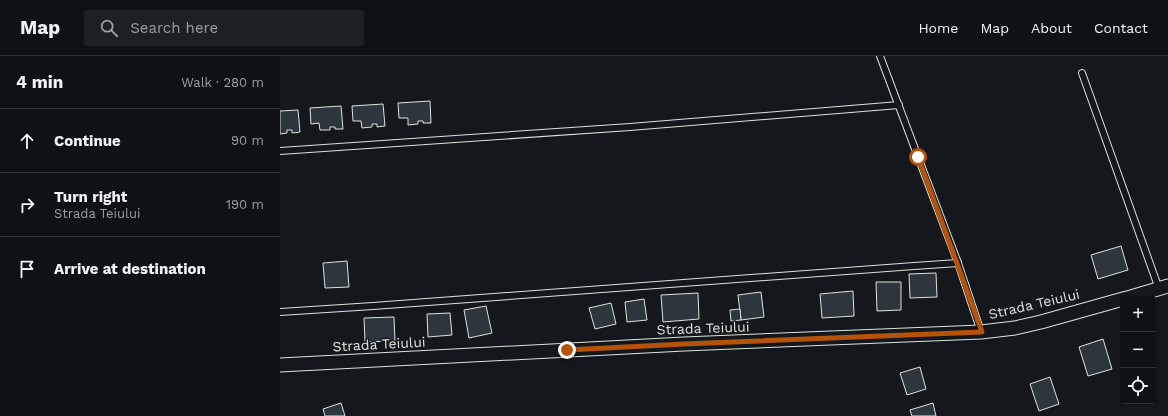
<!DOCTYPE html>
<html lang="en">
<head>
<meta charset="utf-8">
<style>
	body { margin:0; font-family:"Work Sans",sans-serif; background:#1d2022; color:#f1f3f6 }
	.controls { position:absolute; right:12px; bottom:12px; display:grid; overflow:hidden; border-radius:4px; box-shadow:0 1px 3px #0004 }
	.controls button { width:36px; height:36px; display:grid; place-items:center; padding:0; border:0; border-bottom:1px solid #2f3234; background:#0f1215; color:#f1f3f6; font:20px sans-serif }
	.stop { position:absolute; width:12px; height:12px; margin:-9px; border:3px solid #b45309; border-radius:50%; background:#fff }
	.stop.end { background:#b45309; border-color:#fff; box-shadow:0 1px 4px #0008 }
	.list { margin:0; padding:0; list-style:none }
	h2 { display:flex; justify-content:space-between; align-items:center; height:52px; margin:0; padding:0 16px; font-size:17px }
	h2 small { font-size:13px; font-weight:400; color:#9b9ea0 }
	.list li { display:grid; grid-template-columns:26px 1fr auto; gap:12px; align-items:center; box-sizing:border-box; height:64px; padding:0 16px; border-top:1px solid #2f3234 }
	.list b { display:block; font-size:15px; white-space:nowrap }
	.list p { margin:0; font-size:13px; white-space:nowrap; color:#9b9ea0 }
	.list em { font-size:13px; font-style:normal; color:#9b9ea0 }
	.icon { flex:none; width:22px; height:22px; fill:none; stroke:currentColor; stroke-width:2; stroke-linecap:round; stroke-linejoin:round }
	.map { position:relative; flex:none; width:888px; height:360px; overflow:hidden }
	header { display:flex; align-items:center; gap:24px; box-sizing:border-box; height:56px; padding:0 20px; background:#0f1215; border-bottom:1px solid #2f3234 }
	header strong { font-size:19px }
	nav { display:flex; gap:22px; margin-inline-start:auto; font-size:14px }
	.search { width:280px; height:36px; background:#1d2022; display:flex; align-items:center; gap:10px; box-sizing:border-box; padding:0 14px; border-radius:4px; color:#9b9ea0; font-size:15px }
	main { display:flex }
	aside { flex:1; background:#0f1215 }
	.map>svg:first-child { display:block }
</style>
</head>
<body>
<header>
<strong>Map</strong>
<div class="search"><svg class="icon" aria-label="search" viewBox="0 0 24 24"><circle cx="10" cy="10" r="6"/><path d="M15 15l6 6"/></svg>Search here</div>
<nav><a>Home</a><a>Map</a><a>About</a><a>Contact</a></nav>
</header>
<main>
<aside>
<h2>4 min<small>Walk · 280 m</small></h2>
<ul class="list">
<li><svg class="icon" aria-label="ahead" viewBox="0 0 24 24"><path d="M12 20V5M6 11l6-6 6 6"/></svg><div><b>Continue</b></div><em>90 m</em></li>
<li><svg class="icon" aria-label="right" viewBox="0 0 24 24"><path d="M7 20v-9h11M14 6l5 5-5 5"/></svg><div><b>Turn right</b><p>Strada Teiului</p></div><em>190 m</em></li>
<li><svg class="icon" aria-label="arrive" viewBox="0 0 24 24"><path d="M6 21V4h12l-3 4 3 4H6"/></svg><div><b>Arrive at destination</b></div></li>
</ul>
</aside>
<div class="map">
<svg width="888" height="360" viewBox="0 0 888 360">
	<rect width="100%" height="100%" fill="#14181c"/>
	<!-- building -->
	<g fill="#2c363c" stroke="#d8e6dc">
		<polygon points="150,45 151,67 143,67 143,65 138,65 138,68 128,69 128,62 119,62 118,47"/>
		<polygon points="103,48 105,70 97,71 97,68 92,68 92,71 82,72 81,65 73,65 72,50"/>
		<polygon points="61,50 63,73 55,73 55,71 50,71 50,74 40,74 39,67 31,68 30,52"/>
		<polygon points="18,54 20,76 12,77 12,74 7,74 7,77 0,78 0,55"/>
		<polygon points="841,190 848,214 818,223 811,199"/>
		<polygon points="67,205 69,231 45,232 43,207"/>
		<polygon points="656,217 657,241 630,242 629,218"/>
		<polygon points="596,226 621,226 621,254 597,255"/>
		<polygon points="573,235 574,260 542,262 540,238"/>
		<polygon points="481,236 484,261 461,264 458,239"/>
		<polygon points="418,237 419,263 383,266 381,239"/>
		<polygon points="364,243 367,264 347,266 345,246"/>
		<polygon points="331,247 336,268 315,273 309,252"/>
		<polygon points="206,250 212,277 189,282 184,254"/>
		<polygon points="460,253 461,264 451,265 450,254"/>
		<polygon points="170,257 172,279 148,281 147,258"/>
		<polygon points="114,261 115,285 85,286 84,262"/>
		<polygon points="823,283 832,313 808,320 799,291"/>
		<polygon points="640,311 646,333 627,339 620,317"/>
		<polygon points="770,321 779,348 759,355 750,328"/>
		<polygon points="61,347 65,360 45,360 43,353"/>
		<polygon points="653,347 656,360 632,360 630,354"/>
	</g>
	<g fill="none" stroke-linecap="round" stroke-linejoin="round">
		<defs>
			<g id="service">
				<polyline points="600,0 678,207 701,276"/>
				<polyline points="802,17 879,233"/>
				<polyline points="0,95 350,71 619,49"/>
				<polyline points="0,256 93,250 634,210 678,207"/>
			</g>
			<g id="minor">
				<polyline points="844,243 888,230"/>
				<polyline points="0,309 404,288 701,276 735,272 761,266 843,243"/>
			</g>
		</defs>
		<!-- service casing -->
		<use href="#service" stroke="#d8e6dc" stroke-width="8"/>
		<!-- minor casing -->
		<use href="#minor" stroke="#d8e6dc" stroke-width="15"/>
		<!-- service -->
		<use href="#service" stroke="#14181c" stroke-width="6"/>
		<!-- minor -->
		<use href="#minor" stroke="#14181c" stroke-width="13"/>
	</g>
	<g fill="none" stroke-linecap="round" stroke-linejoin="round">
		<!-- route -->
		<polyline stroke="#b45309" stroke-width="5" points="287,294 404,288 702,276 638,101"/>
	</g>
	<g text-anchor="middle" dominant-baseline="central" stroke-width="3" stroke-linejoin="round" paint-order="stroke">
		<!-- street labels -->
		<g font-size="14" fill="#d8e6dc" stroke="#14181c">
			<text transform="translate(754 248) rotate(-13)">Strada Teiului</text>
			<text transform="translate(423 272) rotate(-2)">Strada Teiului</text>
			<text transform="translate(99 288) rotate(-3)">Strada Teiului</text>
		</g>
	</g>
</svg>
<div class="controls">
<button>+</button>
<button>−</button>
<button><svg class="icon" aria-label="locate" viewBox="0 0 24 24"><circle cx="12" cy="12" r="6"/><path d="M12 2v4M12 18v4M2 12h4M18 12h4"/></svg></button>
</div>
<div class="stop" style="left:638px;top:101px"></div>
<div class="stop end" style="left:287px;top:294px"></div>
</div>
</main>
</body>
</html>
